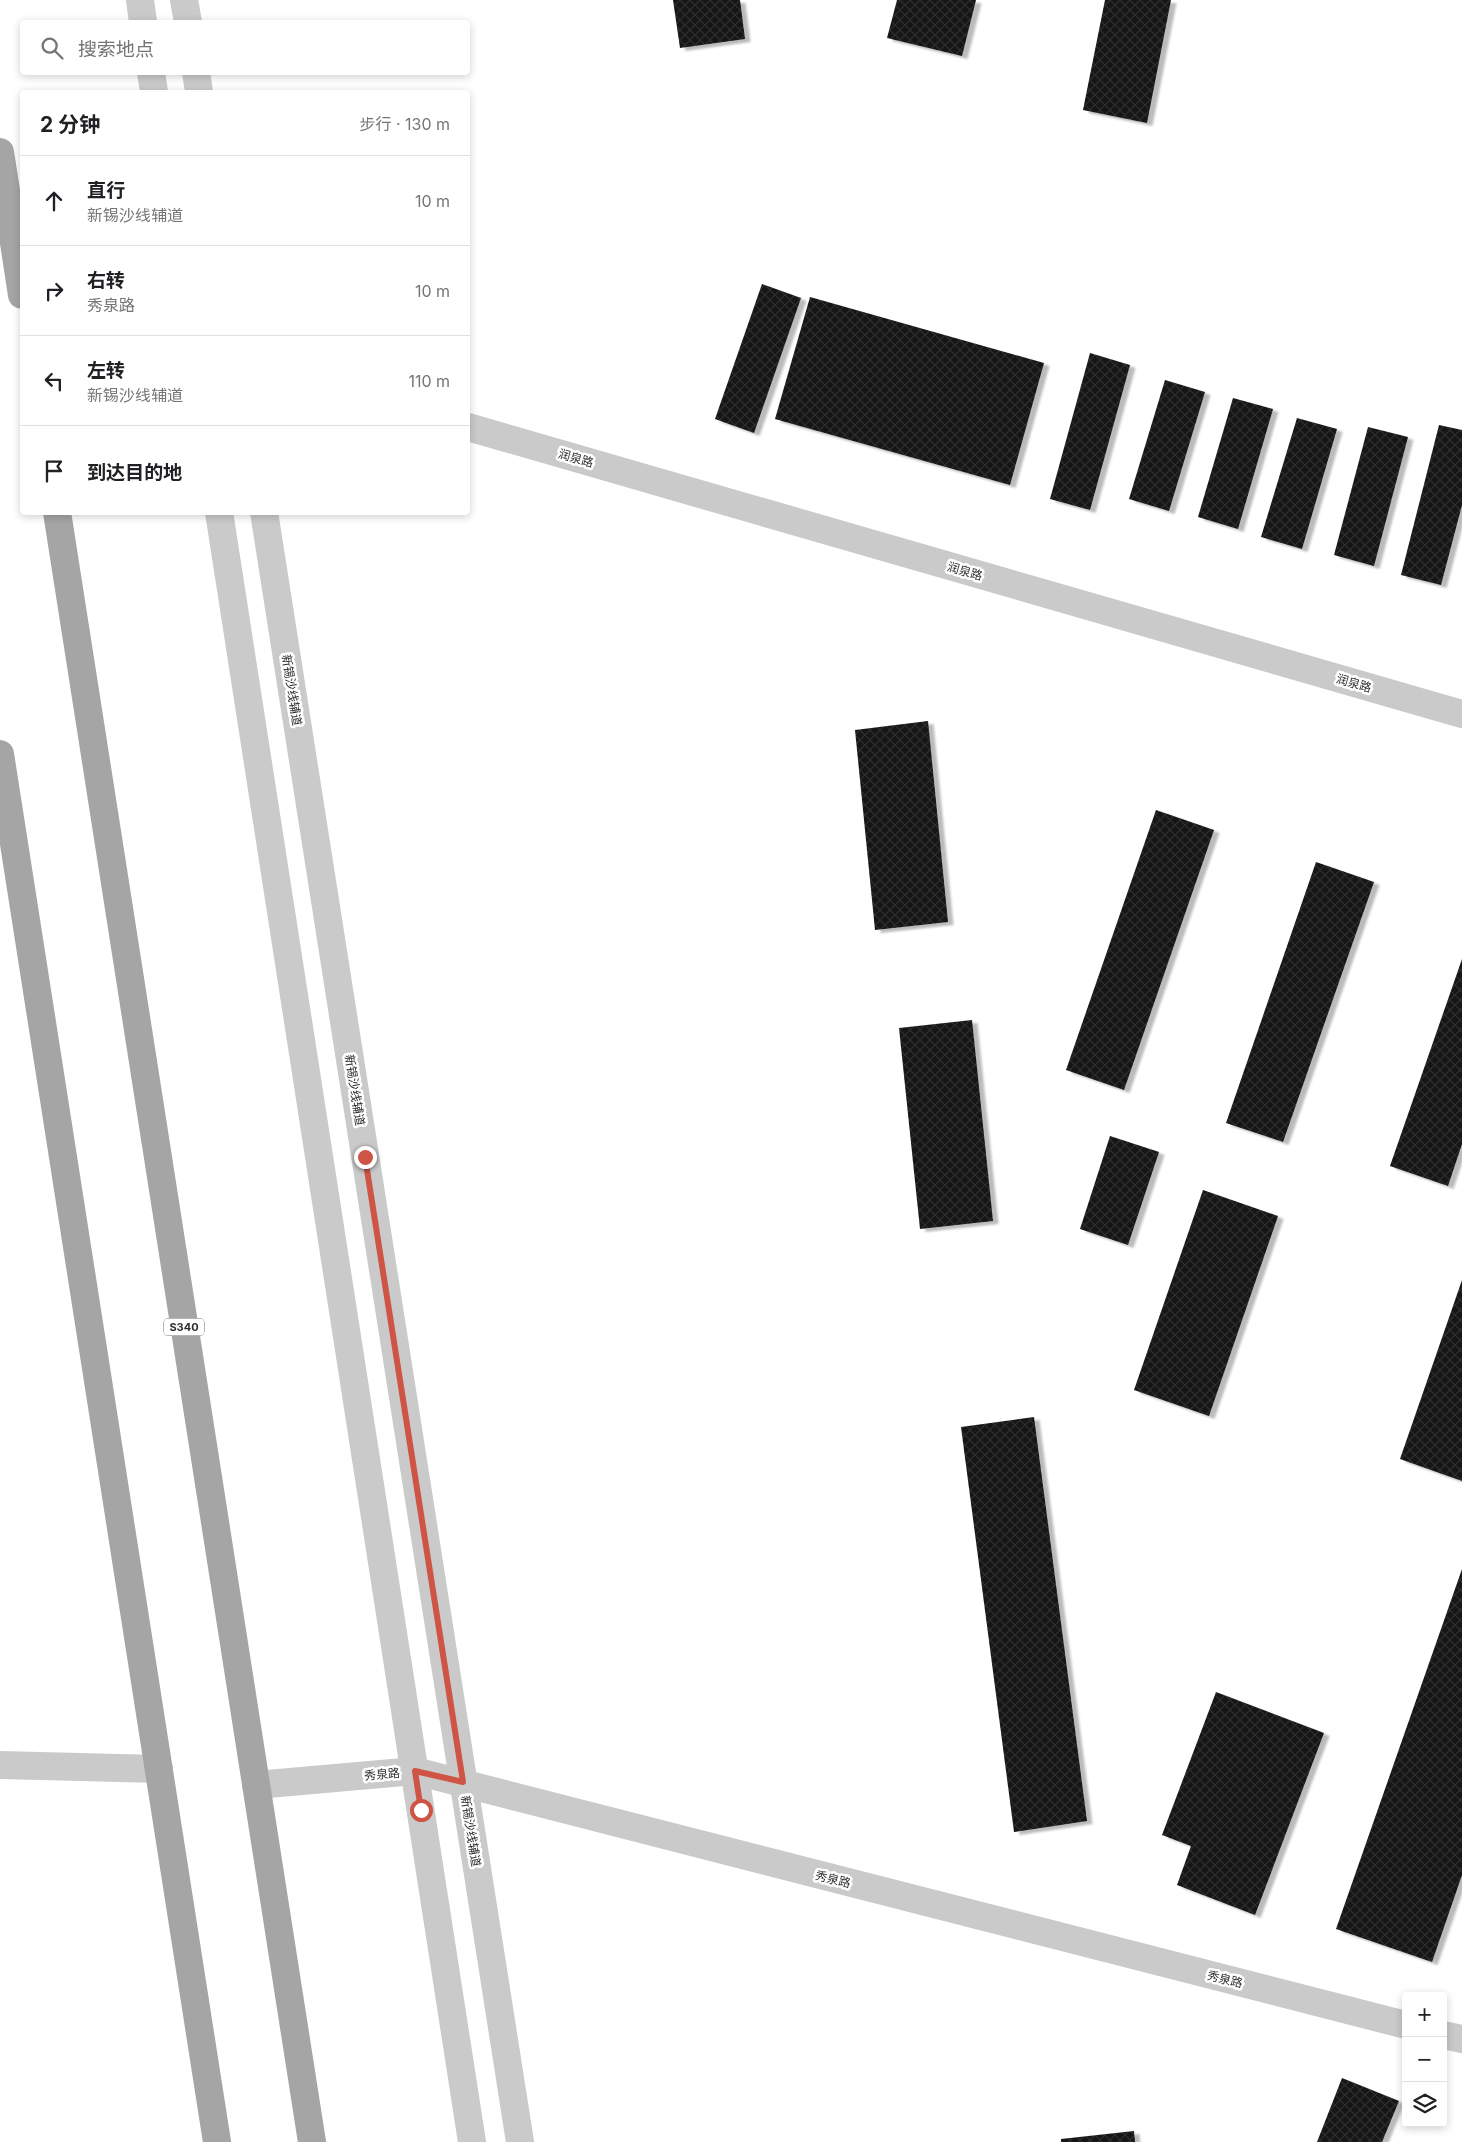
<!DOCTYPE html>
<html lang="zh">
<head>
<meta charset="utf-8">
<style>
	body { margin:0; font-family:Inter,"Noto Sans SC",sans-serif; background:#f6f6f6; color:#202124 }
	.controls { position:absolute; right:15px; bottom:15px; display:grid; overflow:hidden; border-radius:5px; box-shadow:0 2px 8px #0003 }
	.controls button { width:45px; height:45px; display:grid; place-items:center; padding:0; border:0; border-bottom:1px solid #e0e0e0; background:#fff; color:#202124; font:25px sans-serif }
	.stop { position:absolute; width:15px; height:15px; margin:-11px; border:4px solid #ce5545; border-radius:50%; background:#fff }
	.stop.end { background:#ce5545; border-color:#fff; box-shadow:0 1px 5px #0008 }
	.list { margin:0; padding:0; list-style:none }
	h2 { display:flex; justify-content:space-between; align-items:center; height:65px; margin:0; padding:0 20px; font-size:21px }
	h2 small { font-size:16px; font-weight:400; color:#757577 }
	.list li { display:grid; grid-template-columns:32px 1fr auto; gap:15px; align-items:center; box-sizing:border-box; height:90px; padding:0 20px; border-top:1px solid #e0e0e0 }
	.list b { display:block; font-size:19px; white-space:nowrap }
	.list p { margin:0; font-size:16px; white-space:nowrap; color:#757577 }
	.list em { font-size:16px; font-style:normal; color:#757577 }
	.icon { flex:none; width:28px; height:28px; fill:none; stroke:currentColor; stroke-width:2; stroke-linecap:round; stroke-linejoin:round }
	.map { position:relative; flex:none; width:1462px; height:2142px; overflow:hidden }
	.search { position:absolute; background:#fff; box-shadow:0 2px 8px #0003; left:20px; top:20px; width:450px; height:55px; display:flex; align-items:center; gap:12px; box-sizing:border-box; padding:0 18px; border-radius:5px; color:#757577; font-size:19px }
	.panel { position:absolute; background:#fff; box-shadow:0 2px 8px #0003; left:20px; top:90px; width:450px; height:425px; border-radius:5px }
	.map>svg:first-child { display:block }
</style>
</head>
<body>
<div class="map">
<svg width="1462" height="2142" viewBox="0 0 1462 2142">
	<defs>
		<pattern id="building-cross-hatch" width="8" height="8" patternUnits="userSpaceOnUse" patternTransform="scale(1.25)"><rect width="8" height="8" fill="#141414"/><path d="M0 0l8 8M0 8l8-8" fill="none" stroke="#2e2e2e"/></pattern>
		<filter id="shadow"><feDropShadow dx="5.5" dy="3" stdDeviation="1" flood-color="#0004"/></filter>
	</defs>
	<rect width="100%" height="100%" fill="#fff"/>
	<!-- building -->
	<g fill="url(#building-cross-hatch)" filter="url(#shadow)">
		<polygon points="673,0 740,0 745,39 680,48"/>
		<polygon points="897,0 976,0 962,56 887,38"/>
		<polygon points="1105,0 1171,0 1147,123 1083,110"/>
		<polygon points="762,284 801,298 754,433 715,419"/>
		<polygon points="810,297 1044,363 1010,485 775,419"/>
		<polygon points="1090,353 1130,365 1090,510 1050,499"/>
		<polygon points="1165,380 1205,392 1169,511 1129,499"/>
		<polygon points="1233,398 1273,409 1238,529 1198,517"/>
		<polygon points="1297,418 1337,429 1302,549 1261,537"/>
		<polygon points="1439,425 1462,430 1462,505 1441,585 1401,575"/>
		<polygon points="1368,427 1408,437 1374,566 1334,555"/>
		<polygon points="928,721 948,922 875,930 855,730"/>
		<polygon points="1156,810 1214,830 1124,1090 1066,1070"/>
		<polygon points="1316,862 1374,882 1283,1142 1226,1123"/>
		<polygon points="1462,959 1462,1144 1448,1186 1390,1166"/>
		<polygon points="972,1020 993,1221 920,1229 899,1028"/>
		<polygon points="1110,1136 1159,1152 1128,1245 1080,1229"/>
		<polygon points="1203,1190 1278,1216 1209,1416 1134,1390"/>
		<polygon points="1462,1280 1462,1481 1400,1459"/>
		<polygon points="1034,1417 1087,1821 1014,1832 961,1427"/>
		<polygon points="1462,1569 1462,1875 1432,1962 1336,1929"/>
		<polygon points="1216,1692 1324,1733 1255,1915 1177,1885 1191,1846 1162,1835"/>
		<polygon points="1342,2078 1399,2101 1382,2142 1317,2142"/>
		<polygon points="1134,2131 1135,2142 1061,2142 1061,2139"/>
	</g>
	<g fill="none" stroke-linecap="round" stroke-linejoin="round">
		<!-- minor -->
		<g stroke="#cacaca" stroke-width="28">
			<polyline points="140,0 143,22"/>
			<polyline points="184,0 188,22"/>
			<polyline points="151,72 154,92"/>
			<polyline points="196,72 199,92"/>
			<polyline points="468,427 1462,714"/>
			<polyline points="219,512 472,2142"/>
			<polyline points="264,512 520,2142"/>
			<polyline points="0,1765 159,1769"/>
			<polyline points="256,1785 415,1771 1406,2025"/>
			<polyline points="1443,2035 1462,2039"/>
		</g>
		<!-- major -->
		<g stroke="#a5a5a5" stroke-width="28">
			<polyline points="0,152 22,295"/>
			<polyline points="57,512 312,2142"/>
			<polyline points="0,754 217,2142"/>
		</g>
	</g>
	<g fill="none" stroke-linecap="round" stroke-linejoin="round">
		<!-- route -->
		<polyline stroke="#ce5545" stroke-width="6" points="365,1157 463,1782 415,1771 421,1810"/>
	</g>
	<g text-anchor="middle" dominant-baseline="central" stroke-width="5" stroke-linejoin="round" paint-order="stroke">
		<!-- shield labels -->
		<rect fill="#fff" stroke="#6c6c6c" stroke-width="1" x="164" y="1318.5" width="40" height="17" rx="4"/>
		<g font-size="11" font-weight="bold" fill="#2d2d2d">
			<text x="184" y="1327">S340</text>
		</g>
		<!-- street labels -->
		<g font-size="12" fill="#2d2d2d" stroke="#fff">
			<text transform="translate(576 458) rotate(16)">润泉路</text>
			<text transform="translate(965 571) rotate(16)">润泉路</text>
			<text transform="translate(1354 683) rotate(16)">润泉路</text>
			<text transform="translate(292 690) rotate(81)">新锡沙线辅道</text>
			<text transform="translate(355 1090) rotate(81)">新锡沙线辅道</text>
			<text transform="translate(382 1774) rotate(-5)">秀泉路</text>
			<text transform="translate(471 1831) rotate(81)">新锡沙线辅道</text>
			<text transform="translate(833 1879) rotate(14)">秀泉路</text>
			<text transform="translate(1225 1979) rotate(14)">秀泉路</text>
		</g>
	</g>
</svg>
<div class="controls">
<button>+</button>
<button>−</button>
<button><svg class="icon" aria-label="layers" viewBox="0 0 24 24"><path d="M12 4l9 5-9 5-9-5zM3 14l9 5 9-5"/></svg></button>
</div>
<div class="stop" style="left:421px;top:1810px"></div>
<div class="stop end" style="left:365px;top:1157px"></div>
<div class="search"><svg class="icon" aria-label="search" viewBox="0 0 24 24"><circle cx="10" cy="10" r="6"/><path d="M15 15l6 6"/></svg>搜索地点</div>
<section class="panel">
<h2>2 分钟<small>步行 · 130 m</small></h2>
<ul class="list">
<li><svg class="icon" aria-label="ahead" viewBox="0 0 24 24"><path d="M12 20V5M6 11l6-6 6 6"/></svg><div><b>直行</b><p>新锡沙线辅道</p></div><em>10 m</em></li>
<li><svg class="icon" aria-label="right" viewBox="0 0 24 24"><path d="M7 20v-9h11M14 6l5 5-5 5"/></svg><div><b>右转</b><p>秀泉路</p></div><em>10 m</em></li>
<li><svg class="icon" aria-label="left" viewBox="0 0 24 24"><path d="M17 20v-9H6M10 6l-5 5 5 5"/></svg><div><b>左转</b><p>新锡沙线辅道</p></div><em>110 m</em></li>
<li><svg class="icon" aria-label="arrive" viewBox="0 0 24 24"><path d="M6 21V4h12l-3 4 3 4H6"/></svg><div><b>到达目的地</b></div></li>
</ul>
</section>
</div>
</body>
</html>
